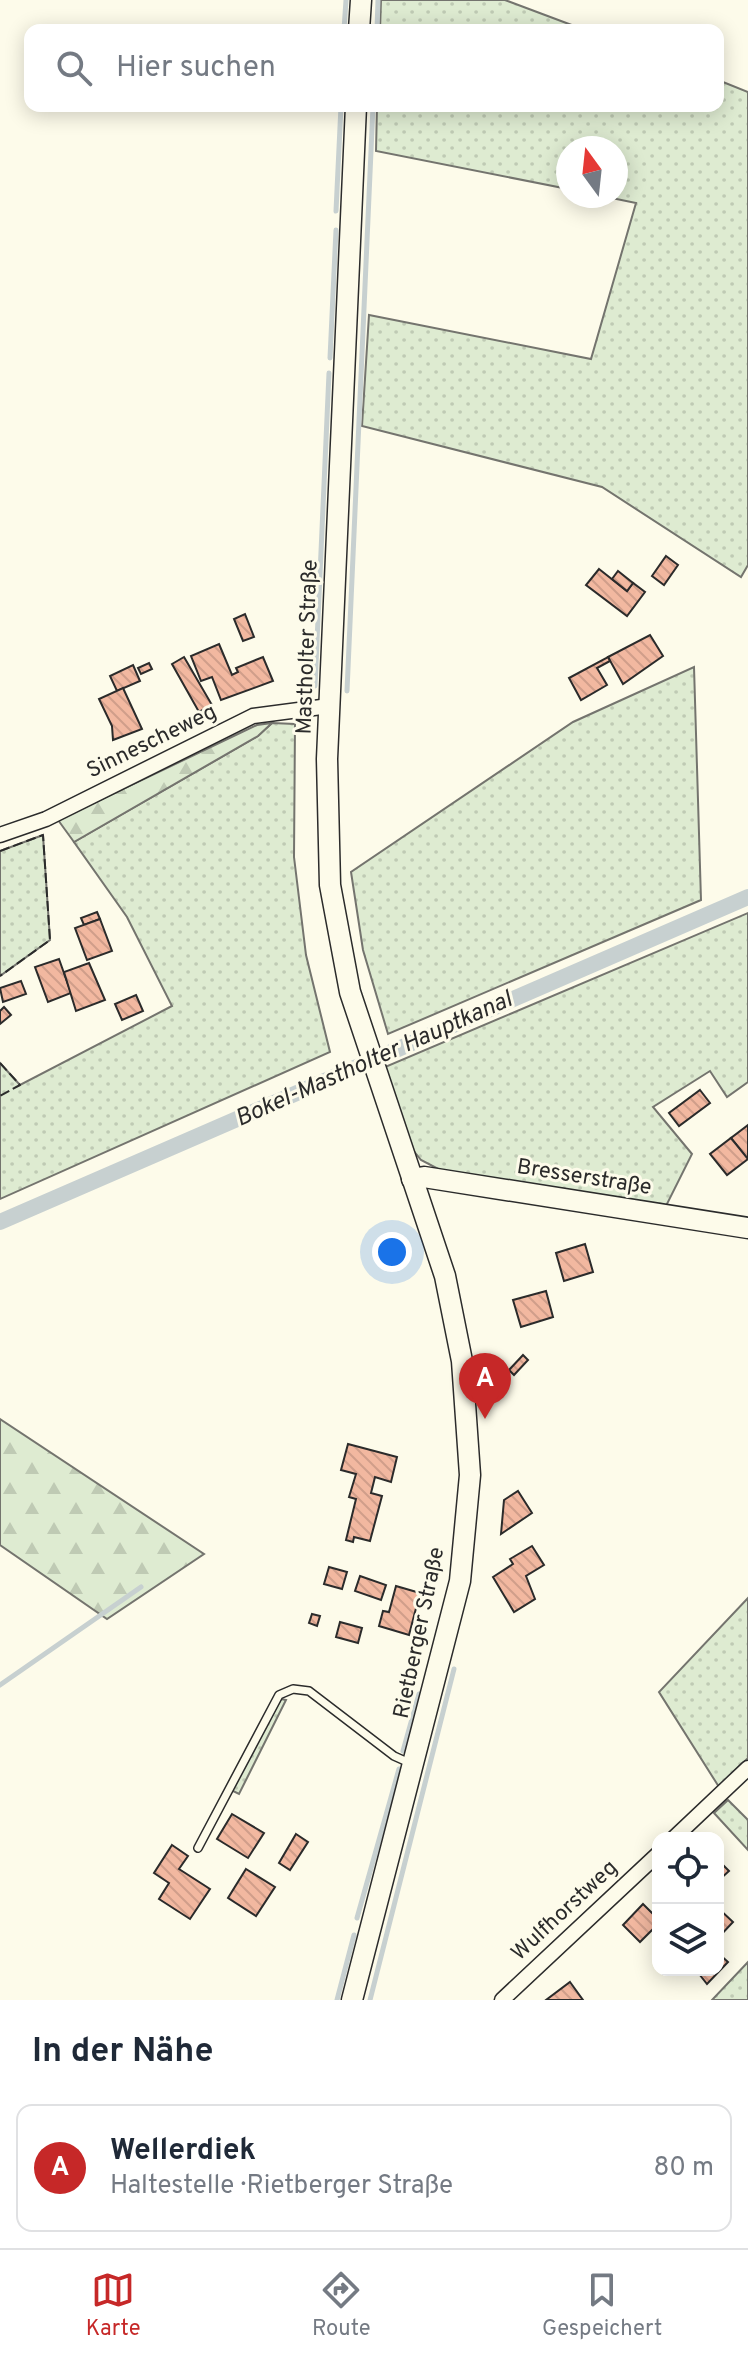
<!DOCTYPE html>
<html lang="de">
<head>
<meta charset="utf-8">
<style>
	body { margin:0; font-family:Overpass,sans-serif; background:#f2f2f3; color:#1f2937 }
	.controls { position:absolute; right:24px; bottom:24px; display:grid; overflow:hidden; border-radius:16px; box-shadow:0 4px 20px #0003 }
	.controls button { width:72px; height:72px; display:grid; place-items:center; padding:0; border:0; border-bottom:2px solid #e0e1e3; background:#fff; color:#1f2937; font:40px sans-serif }
	.compass { position:absolute; left:556px; top:136px; width:72px; height:72px; border-radius:50%; background:#fff; box-shadow:0 4px 20px #0003; rotate:345deg }
	.you { position:absolute; left:392px; top:1252px; width:28px; height:28px; margin:-20px; border:6px solid #fff; border-radius:50%; background:#1a73e8; box-shadow:0 0 0 12px #1a73e833 }
	.badge { display:grid; place-items:center; width:52px; height:52px; border-radius:50%; background:#c62828; color:#fff; font-size:26px; font-weight:700 }
	.pin { position:absolute; translate:-50% -66px; filter:drop-shadow(0 2px 4px #0008) }
	.pin::after { content:''; position:absolute; top:42px; width:28px; height:24px; background:inherit; clip-path:polygon(0 0,100% 0,50% 100%) }
	.list { margin:0; padding:0; list-style:none }
	h2 { display:flex; justify-content:space-between; align-items:center; height:104px; margin:0; padding:0 32px; font-size:34px }
	h2 small { font-size:26px; font-weight:400; color:#747a83 }
	.list li { display:grid; grid-template-columns:52px 1fr auto; gap:24px; align-items:center; box-sizing:border-box; height:128px; margin:0 16px 16px; padding:0 16px; border:2px solid #e0e1e3; border-radius:16px }
	.list b { display:block; font-size:30px; white-space:nowrap }
	.list p { margin:0; font-size:26px; white-space:nowrap; color:#747a83 }
	.list em { font-size:26px; font-style:normal; color:#747a83 }
	.icon { flex:none; width:44px; height:44px; fill:none; stroke:currentColor; stroke-width:2; stroke-linecap:round; stroke-linejoin:round }
	.map { position:relative; flex:none; width:748px; height:2000px; overflow:hidden }
	.search { position:absolute; background:#fff; box-shadow:0 4px 20px #0003; left:24px; right:24px; top:24px; height:88px; display:flex; align-items:center; gap:20px; box-sizing:border-box; padding:0 28px; border-radius:16px; color:#747a83; font-size:30px }
	.sheet { height:248px; background:#fff }
	nav { display:flex; justify-content:space-around; align-items:center; box-sizing:border-box; height:112px; border-top:2px solid #e0e1e3; background:#fff; font-size:22px; color:#747a83 }
	nav a { display:grid; justify-items:center; gap:4px }
	nav .on { color:#c62828 }
	.map>svg:first-child { display:block }
</style>
</head>
<body>
<div class="map">
<svg width="748" height="2000" viewBox="0 0 748 2000">
	<defs>
		<pattern id="grass-dots" width="8" height="8" patternUnits="userSpaceOnUse" patternTransform="scale(2)"><rect width="8" height="8" fill="#deebd1"/><path d="M2 2h.1M6 6h.1" fill="none" stroke="#bfcab4" stroke-width="1.8" stroke-linecap="round"/></pattern>
		<pattern id="forest-firs" width="22" height="20" patternUnits="userSpaceOnUse" patternTransform="scale(2)"><rect width="22" height="20" fill="#deebd1"/><path d="M5 1l3.5 6h-7zM16 11l3.5 6h-7z" fill="#bfcab4"/></pattern>
		<pattern id="building-back-hatch" width="6" height="6" patternUnits="userSpaceOnUse" patternTransform="scale(2)"><rect width="6" height="6" fill="#f2b8a0"/><path d="M-1 5l2 2M0 0l6 6M5-1l2 2" fill="none" stroke="#d09e8a"/></pattern>
	</defs>
	<rect width="100%" height="100%" fill="#fdfbea"/>
	<!-- grass -->
	<g fill="url(#grass-dots)" stroke="#74746e" stroke-width="2">
		<polygon points="381,0 505,0 585,30 380,30"/>
		<polygon points="718,80 748,92 748,565 741,577 602,487 362,426 369,315 591,359 636,203 602,196 616,196 616,148 568,148 568,189 376,151 377,106 718,106"/>
		<polygon points="694,667 701,900 388,1034 363,950 351,872 573,722"/>
		<polygon points="272,723 295,724 294,857 306,955 330,1052 0,1199 0,1063 20,1085 172,1006 127,917 74,842 258,736"/>
		<polygon points="43,835 50,940 0,976 0,851"/>
		<polygon points="748,913 748,1082 727,1097 710,1071 653,1107 692,1154 666,1206 444,1172 421,1160 409,1145 385,1067"/>
		<polygon points="748,1598 748,1758 719,1787 659,1692"/>
		<polygon points="281,1699 286,1700 239,1794 231,1790"/>
		<polygon points="728,1800 748,1820 748,1850 714,1813"/>
		<polygon points="748,1962 748,2000 712,2000"/>
	</g>
	<!-- forest -->
	<g fill="url(#forest-firs)" stroke="#74746e" stroke-width="2">
		<polygon points="272,723 258,736 74,842 58,820 257,725"/>
		<polygon points="0,1419 204,1554 107,1619 0,1545"/>
	</g>
	<g fill="none" stroke-linecap="round" stroke-linejoin="round">
		<!-- stream -->
		<g stroke="#c7d0d0" stroke-width="5">
			<polyline points="344,30 346,0"/>
			<polyline points="377,30 378,0"/>
			<polyline points="336,211 341,106"/>
			<polyline points="330,358 336,230"/>
			<polyline points="315,686 329,373"/>
			<polyline points="347,691 373,106"/>
			<polyline points="0,1685 141,1587"/>
			<polyline points="403,1751 419,1694"/>
			<polyline points="357,1918 399,1769"/>
			<polyline points="337,2000 354,1935"/>
			<polyline points="370,2000 454,1669"/>
		</g>
		<!-- canal -->
		<polyline stroke="#c7d0d0" stroke-width="16" points="0,1222 748,897"/>
	</g>
	<!-- building -->
	<g fill="url(#building-back-hatch)" stroke="#2b2b2b" stroke-width="2">
		<polygon points="666,556 678,565 664,585 652,576"/>
		<polygon points="599,569 627,591 633,583 645,592 627,616 586,585"/>
		<polygon points="618,571 633,583 627,591 612,579"/>
		<polygon points="245,614 254,637 243,641 234,619"/>
		<polygon points="650,635 663,656 623,684 608,657"/>
		<polygon points="219,644 232,675 238,672 236,668 263,657 273,681 221,700 212,677 201,681 191,656"/>
		<polygon points="184,657 212,705 199,712 172,664"/>
		<polygon points="608,657 610,661 597,668 607,685 581,700 569,678"/>
		<polygon points="149,663 152,669 141,674 138,668"/>
		<polygon points="133,665 140,681 117,691 110,676"/>
		<polygon points="123,688 142,729 113,740 112,726 99,699"/>
		<polygon points="97,912 100,919 84,925 81,918"/>
		<polygon points="100,919 112,951 87,960 75,928"/>
		<polygon points="59,959 71,993 48,1002 35,967"/>
		<polygon points="89,963 105,1000 76,1011 64,972"/>
		<polygon points="21,981 26,994 3,1002 0,988"/>
		<polygon points="136,995 143,1011 122,1020 115,1004"/>
		<polygon points="4,1007 11,1015 0,1024 0,1011"/>
		<polygon points="700,1090 710,1103 679,1126 669,1113"/>
		<polygon points="748,1125 748,1156 747,1158 731,1138"/>
		<polygon points="731,1138 748,1159 727,1175 710,1154"/>
		<polygon points="585,1244 593,1272 564,1281 556,1253"/>
		<polygon points="546,1291 553,1317 521,1327 513,1300"/>
		<polygon points="523,1355 528,1360 514,1375 509,1370"/>
		<polygon points="348,1444 397,1457 391,1482 375,1477 371,1493 382,1496 370,1541 354,1537 353,1542 346,1540 356,1499 349,1497 356,1474 341,1470"/>
		<polygon points="518,1491 532,1513 501,1534 504,1500"/>
		<polygon points="532,1546 544,1565 526,1576 535,1599 514,1612 493,1577 513,1564 510,1559"/>
		<polygon points="329,1567 347,1572 342,1589 324,1584"/>
		<polygon points="360,1576 386,1585 381,1600 355,1591"/>
		<polygon points="396,1586 420,1593 409,1635 379,1626 383,1611 389,1612"/>
		<polygon points="312,1614 320,1616 317,1626 309,1623"/>
		<polygon points="340,1622 362,1628 358,1643 336,1637"/>
		<polygon points="232,1814 264,1833 248,1858 217,1839"/>
		<polygon points="296,1834 308,1842 290,1870 279,1863"/>
		<polygon points="172,1845 188,1856 179,1869 210,1889 190,1919 159,1899 169,1883 154,1873"/>
		<polygon points="718,1860 729,1871 718,1881"/>
		<polygon points="246,1869 275,1887 256,1916 228,1898"/>
		<polygon points="643,1904 658,1919 658,1924 640,1942 623,1925"/>
		<polygon points="718,1908 733,1922 718,1938"/>
		<polygon points="718,1953 728,1962 707,1984 696,1970 718,1970"/>
		<polygon points="570,1982 583,2000 546,2000"/>
	</g>
	<g fill="none" stroke-linecap="round" stroke-linejoin="round">
		<defs>
			<polyline id="lane" points="198,1848 279,1695 293,1689 309,1691 394,1756 412,1764"/>
			<g id="street">
				<polyline points="0,835 46,819 253,716 329,706"/>
				<polyline points="674,1838 748,1768"/>
				<polyline points="502,2000 658,1854"/>
			</g>
			<g id="secondary">
				<polyline points="359,30 361,0"/>
				<polyline points="412,1179 424,1177 748,1228"/>
				<polyline points="352,2000 460,1581 470,1475 462,1361 445,1276 350,992 330,885 327,759 356,106"/>
			</g>
		</defs>
		<!-- lane casing -->
		<use href="#lane" stroke="#2b2b2b" stroke-width="10"/>
		<!-- street casing -->
		<use href="#street" stroke="#2b2b2b" stroke-width="17"/>
		<!-- secondary casing -->
		<use href="#secondary" stroke="#2b2b2b" stroke-width="23"/>
		<!-- lane -->
		<use href="#lane" stroke="#fdfbea" stroke-width="7"/>
		<!-- street -->
		<use href="#street" stroke="#fdfbea" stroke-width="14"/>
		<!-- secondary -->
		<use href="#secondary" stroke="#fdfbea" stroke-width="20"/>
		<!-- fence -->
		<g stroke="#2b2b2b" stroke-width="2" stroke-dasharray="10 4" stroke-linecap="butt">
			<polyline points="0,851 43,835 50,940 0,976"/>
			<polyline points="0,1063 20,1085 0,1096"/>
		</g>
	</g>
	<g text-anchor="middle" dominant-baseline="central" stroke-width="6" stroke-linejoin="round" paint-order="stroke">
		<!-- street labels -->
		<g font-size="22" fill="#2b2b2b" stroke="#fdfbea">
			<text transform="translate(308 647) rotate(-88)">Mastholter Straße</text>
			<text transform="translate(152 742) rotate(-26)">Sinnescheweg</text>
			<text transform="translate(584 1178) rotate(9)">Bresserstraße</text>
			<text transform="translate(420 1633) rotate(-78)">Rietberger Straße</text>
			<text transform="translate(565 1911) rotate(-43)">Wulfhorstweg</text>
		</g>
		<!-- water labels -->
		<g font-size="24" font-style="italic" fill="#2b2b2b" stroke="#fdfbea">
			<text transform="translate(374 1060) rotate(-24)">Bokel-Mastholter Hauptkanal</text>
		</g>
	</g>
</svg>
<div class="controls">
<button><svg class="icon" aria-label="locate" viewBox="0 0 24 24"><circle cx="12" cy="12" r="6"/><path d="M12 2v4M12 18v4M2 12h4M18 12h4"/></svg></button>
<button><svg class="icon" aria-label="layers" viewBox="0 0 24 24"><path d="M12 4l9 5-9 5-9-5zM3 14l9 5 9-5"/></svg></button>
</div>
<svg class="compass" viewBox="-18 -18 36 36"><path d="M0-13l5 13h-10z" fill="#e53935"/><path d="M0 13l5-13h-10z" fill="#747a83"/></svg>
<div class="you"></div>
<div class="pin badge" style="left:485px;top:1419px">A</div>
<div class="search"><svg class="icon" aria-label="search" viewBox="0 0 24 24"><circle cx="10" cy="10" r="6"/><path d="M15 15l6 6"/></svg>Hier suchen</div>
</div>
<section class="sheet">
<h2>In der Nähe<small></small></h2>
<ul class="list">
<li><span class="badge">A</span><div><b>Wellerdiek</b><p>Haltestelle · Rietberger Straße</p></div><em>80 m</em></li>
</ul>
</section>
<nav>
<a class="on"><svg class="icon" aria-label="map" viewBox="0 0 24 24"><path d="M3 6l6-2 6 2 6-2v14l-6 2-6-2-6 2zM9 4v14M15 6v14"/></svg>Karte</a>
<a><svg class="icon" aria-label="directions" viewBox="0 0 24 24"><path d="M12 3l9 9-9 9-9-9zM9 14v-3h6M13 9l2 2-2 2"/></svg>Route</a>
<a><svg class="icon" aria-label="saved" viewBox="0 0 24 24"><path d="M7 4h10v16l-5-4-5 4z"/></svg>Gespeichert</a>
</nav>
</body>
</html>
